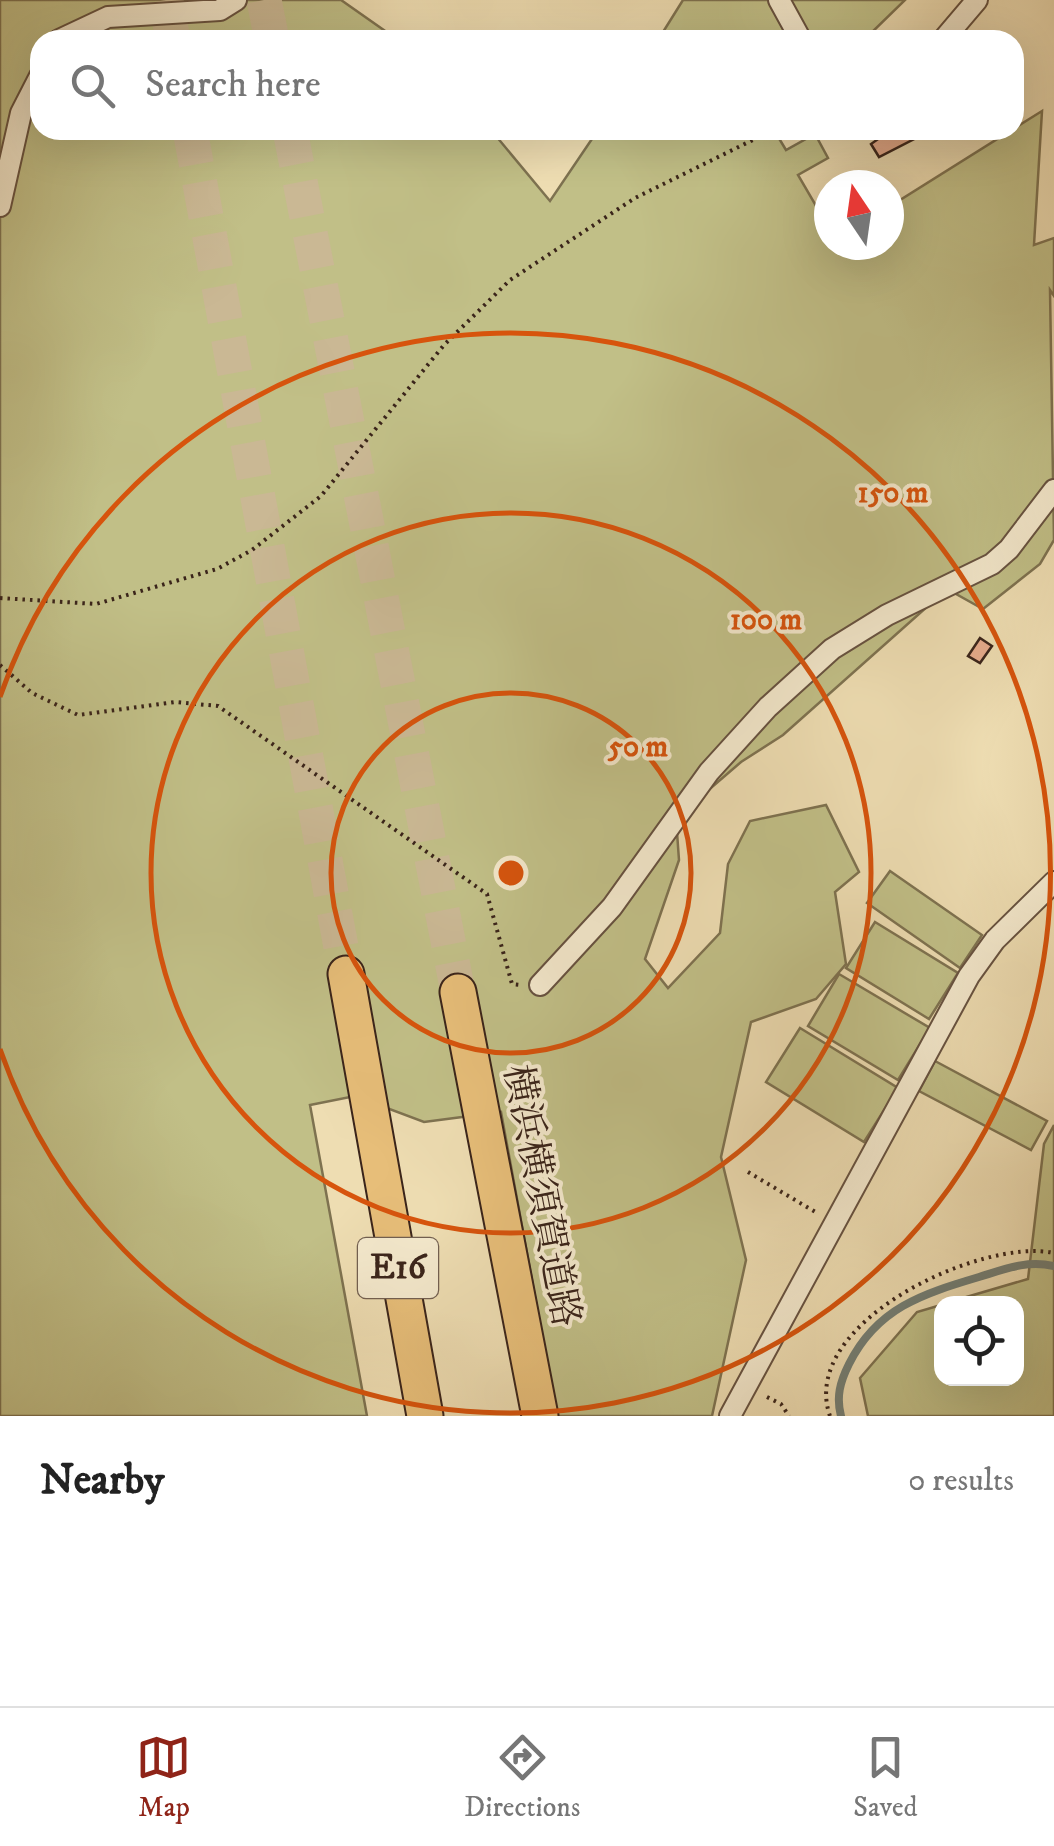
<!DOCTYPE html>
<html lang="en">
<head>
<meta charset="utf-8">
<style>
	body { margin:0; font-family:"IM FELL DW Pica","Noto Serif JP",serif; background:#f6f6f6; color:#222 }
	.controls { position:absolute; right:30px; bottom:30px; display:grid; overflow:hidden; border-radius:20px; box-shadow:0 10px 40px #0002 }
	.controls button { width:90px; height:90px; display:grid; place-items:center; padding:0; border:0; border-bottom:2px solid #e0e0e0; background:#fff; color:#222; font:50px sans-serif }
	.compass { position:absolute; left:814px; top:170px; width:90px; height:90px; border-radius:50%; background:#fff; box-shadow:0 10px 40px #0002; rotate:347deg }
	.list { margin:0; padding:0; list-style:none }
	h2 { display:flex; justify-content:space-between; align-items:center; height:130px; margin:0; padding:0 40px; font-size:42px }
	h2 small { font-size:32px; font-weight:400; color:#767676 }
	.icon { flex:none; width:55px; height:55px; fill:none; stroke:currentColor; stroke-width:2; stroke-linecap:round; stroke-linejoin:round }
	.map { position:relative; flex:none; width:1054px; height:1416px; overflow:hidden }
	.search { position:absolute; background:#fff; box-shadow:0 10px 40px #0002; left:30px; right:30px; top:30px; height:110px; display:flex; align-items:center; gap:25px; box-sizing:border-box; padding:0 35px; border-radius:30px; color:#767676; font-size:38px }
	.sheet { height:290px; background:#fff }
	nav { display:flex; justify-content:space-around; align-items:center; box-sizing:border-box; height:140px; border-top:2px solid #e0e0e0; background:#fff; font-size:28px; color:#767676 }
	nav a { display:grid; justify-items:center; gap:5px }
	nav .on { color:#8f2418 }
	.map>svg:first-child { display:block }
</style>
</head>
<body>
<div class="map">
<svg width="1054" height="1416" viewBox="0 0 1054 1416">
	<rect width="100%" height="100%" fill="#eeddb2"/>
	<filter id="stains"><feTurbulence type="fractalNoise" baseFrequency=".002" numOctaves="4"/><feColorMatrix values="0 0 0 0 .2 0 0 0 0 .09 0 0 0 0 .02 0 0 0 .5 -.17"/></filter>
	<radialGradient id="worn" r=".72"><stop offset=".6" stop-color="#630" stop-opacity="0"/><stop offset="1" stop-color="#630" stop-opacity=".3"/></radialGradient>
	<!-- green -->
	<g fill="#c1bf87" stroke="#7e7250" stroke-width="2.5">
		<polygon points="0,0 341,0 398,40 40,40 40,130 491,130 550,201 598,130 774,130 786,150 815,134 828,158 798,175 829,228 829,245 889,245 889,207 1042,111 1034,245 1054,238 1054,296 1050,290 1054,540 1040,564 983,609 947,589 783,735 741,762 676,818 679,860 645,959 668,988 720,933 728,864 750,821 826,805 859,872 835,892 846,964 816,999 751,1022 721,1157 746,1260 712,1416 557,1416 501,1112 424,1122 355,1096 310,1105 367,1416 0,1416"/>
		<polygon points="683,0 905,0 864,40 658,40"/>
		<polygon points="890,871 982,935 960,968 867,903"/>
		<polygon points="875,922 958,973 929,1019 846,968"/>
		<polygon points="839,974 930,1028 898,1080 808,1026"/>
		<polygon points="800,1028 898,1088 864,1142 766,1082"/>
		<polygon points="935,1061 1047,1121 1031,1150 919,1091"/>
		<polygon points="1054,1125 1054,1416 868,1416 860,1378 917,1312 941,1305 942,1378 1016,1378 1016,1304 946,1303 1028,1279 1044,1144"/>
	</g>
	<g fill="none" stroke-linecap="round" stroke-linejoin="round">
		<!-- stream -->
		<path stroke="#747f75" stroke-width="8" d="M 841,1416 C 836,1397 840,1382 849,1364 C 877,1308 922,1294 979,1277 C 1005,1269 1026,1260 1054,1266"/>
	</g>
	<!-- building -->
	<g fill="#e7ac8d" stroke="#3a241a" stroke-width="2.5">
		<polygon points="876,130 916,130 920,136 879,157 871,144 881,137"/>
		<polygon points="980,638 992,646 980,663 968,656"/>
	</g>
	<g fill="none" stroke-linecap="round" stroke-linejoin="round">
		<!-- highway-tunnel -->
		<g stroke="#cab894" stroke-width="35" stroke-dasharray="35 18" stroke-linecap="butt">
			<polyline points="166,0 173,40"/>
			<polyline points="264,0 272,40"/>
			<polyline points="190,130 346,974"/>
			<polyline points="290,130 458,992"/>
		</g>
		<defs>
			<g id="street">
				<polyline points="779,0 801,40"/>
				<polyline points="59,40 108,17 220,10 236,0"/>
				<polyline points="943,40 977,0"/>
				<polyline points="0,206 21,113 40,76"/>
				<polyline points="540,985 612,907 709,772 768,707 832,649 887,615 992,564 1009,549 1054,490"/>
				<polyline points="730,1416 969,976 995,940 1054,882"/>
			</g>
			<g id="highway">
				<polyline points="346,974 425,1416"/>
				<polyline points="458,992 540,1416"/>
			</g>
		</defs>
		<!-- street casing -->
		<use href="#street" stroke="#675240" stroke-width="24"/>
		<!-- highway casing -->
		<use href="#highway" stroke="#3a241a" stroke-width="39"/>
		<!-- path -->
		<g stroke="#3a241a" stroke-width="4" stroke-dasharray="2.5 5" stroke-linecap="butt">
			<polyline points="0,598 96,604 217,569 252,550 321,496 444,345 510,280 635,198 773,130"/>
			<polyline points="0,665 32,693 78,715 175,702 218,706 487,894 512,984 521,985"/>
			<polyline points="748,1172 817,1213"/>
			<polyline points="767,1397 781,1404 789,1416"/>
			<path d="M 830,1416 C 797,1323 982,1237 1054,1253"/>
		</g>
		<!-- street -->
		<use href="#street" stroke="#f4e9cd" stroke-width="20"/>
		<!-- highway -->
		<use href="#highway" stroke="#e7be79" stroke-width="35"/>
	</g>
	<!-- distance rings -->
	<g fill="none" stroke="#d7540d" stroke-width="5">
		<circle cx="511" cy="873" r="180"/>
		<circle cx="511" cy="873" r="360"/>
		<path d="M0 697A540 540 0 1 1 0 1049"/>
	</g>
	<g text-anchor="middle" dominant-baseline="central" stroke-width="8" stroke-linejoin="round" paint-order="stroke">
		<!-- shield labels -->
		<rect fill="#f4e9cd" stroke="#725f50" stroke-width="2.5" x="358" y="1238" width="80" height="60" rx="8"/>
		<g font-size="35" font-weight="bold" fill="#3a241a">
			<text x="398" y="1268">E16</text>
		</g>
		<!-- street labels -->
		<g font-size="38" fill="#3a241a" stroke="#f4e9cd">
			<text transform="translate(541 1196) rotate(79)">横浜横須賀道路</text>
		</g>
	</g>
	<circle cx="511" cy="873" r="15" fill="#d7540d" stroke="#f4e9cd" stroke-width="5"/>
	<g font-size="30" text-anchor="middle" font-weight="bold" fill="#d7540d" stroke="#f4e9cd" stroke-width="8" stroke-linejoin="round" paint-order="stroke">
		<text x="893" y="502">150 m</text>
		<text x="766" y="629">100 m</text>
		<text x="638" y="756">50 m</text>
	</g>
	<rect width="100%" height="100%" filter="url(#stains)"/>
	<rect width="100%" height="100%" fill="url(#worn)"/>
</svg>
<div class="controls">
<button><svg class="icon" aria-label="locate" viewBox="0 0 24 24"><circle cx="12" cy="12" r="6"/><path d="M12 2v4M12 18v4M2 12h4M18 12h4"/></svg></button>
</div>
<svg class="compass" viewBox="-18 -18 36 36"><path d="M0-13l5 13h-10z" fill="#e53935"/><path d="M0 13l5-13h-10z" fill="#767676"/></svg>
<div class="search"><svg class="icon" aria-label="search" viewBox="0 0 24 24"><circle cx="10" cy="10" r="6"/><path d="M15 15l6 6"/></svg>Search here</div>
</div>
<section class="sheet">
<h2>Nearby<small>0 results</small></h2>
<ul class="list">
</ul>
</section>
<nav>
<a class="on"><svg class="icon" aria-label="map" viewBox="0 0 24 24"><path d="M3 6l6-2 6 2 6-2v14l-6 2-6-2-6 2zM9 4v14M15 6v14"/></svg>Map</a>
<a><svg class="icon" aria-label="directions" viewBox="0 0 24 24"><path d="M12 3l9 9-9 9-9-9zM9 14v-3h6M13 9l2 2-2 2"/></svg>Directions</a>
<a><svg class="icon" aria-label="saved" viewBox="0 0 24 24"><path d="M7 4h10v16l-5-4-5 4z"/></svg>Saved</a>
</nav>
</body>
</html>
